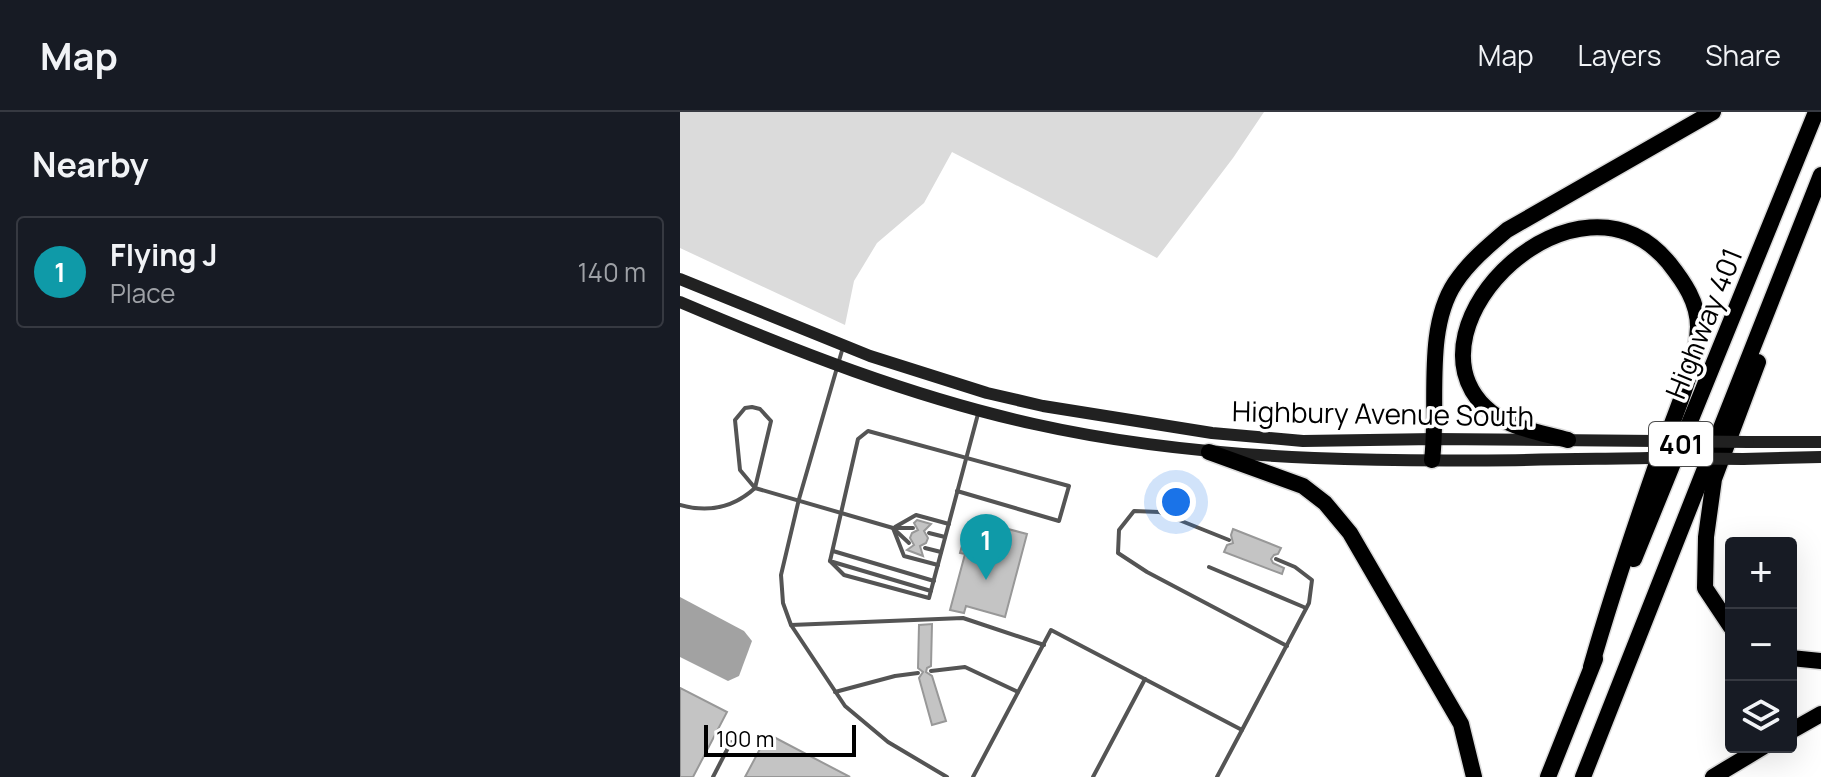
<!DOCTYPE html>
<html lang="en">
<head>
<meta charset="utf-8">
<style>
	body { margin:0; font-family:Manrope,sans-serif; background:#242831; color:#f1f3f6 }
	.controls { position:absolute; right:24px; bottom:24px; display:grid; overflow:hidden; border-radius:8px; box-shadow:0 8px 32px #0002 }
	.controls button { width:72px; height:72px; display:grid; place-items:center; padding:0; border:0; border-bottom:2px solid #363941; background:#171b24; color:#f1f3f6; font:40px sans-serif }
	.scale { position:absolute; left:24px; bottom:20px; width:152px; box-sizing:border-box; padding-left:8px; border:4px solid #000; border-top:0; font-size:22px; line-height:28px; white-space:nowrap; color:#000; -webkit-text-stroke:6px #fff; paint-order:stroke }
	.you { position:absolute; left:496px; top:390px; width:28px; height:28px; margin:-20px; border:6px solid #fff; border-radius:50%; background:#1a73e8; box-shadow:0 0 0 12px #1a73e833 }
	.badge { display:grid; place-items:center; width:52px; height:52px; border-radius:50%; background:#ea580c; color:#fff; font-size:26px; font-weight:700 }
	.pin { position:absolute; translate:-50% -66px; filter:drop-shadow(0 2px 4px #0008) }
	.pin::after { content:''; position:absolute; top:42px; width:28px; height:24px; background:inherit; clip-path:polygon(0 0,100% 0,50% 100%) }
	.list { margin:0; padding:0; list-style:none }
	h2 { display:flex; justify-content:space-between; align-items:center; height:104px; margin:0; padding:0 32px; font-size:34px }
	h2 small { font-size:26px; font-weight:400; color:#9ea1a6 }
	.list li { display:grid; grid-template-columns:52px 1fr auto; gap:24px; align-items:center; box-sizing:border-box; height:112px; margin:0 16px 16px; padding:0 16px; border:2px solid #363941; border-radius:8px }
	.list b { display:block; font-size:30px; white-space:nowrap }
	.list p { margin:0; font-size:26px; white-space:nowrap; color:#9ea1a6 }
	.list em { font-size:26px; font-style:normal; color:#9ea1a6 }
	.icon { flex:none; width:44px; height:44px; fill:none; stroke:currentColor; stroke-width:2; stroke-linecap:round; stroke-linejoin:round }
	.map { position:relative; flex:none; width:1141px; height:665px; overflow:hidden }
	header { display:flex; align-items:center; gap:48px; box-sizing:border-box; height:112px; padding:0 40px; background:#171b24; border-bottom:2px solid #363941 }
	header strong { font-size:38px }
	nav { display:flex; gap:44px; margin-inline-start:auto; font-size:28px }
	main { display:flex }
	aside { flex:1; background:#171b24 }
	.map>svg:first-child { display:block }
</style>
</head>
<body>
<header>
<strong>Map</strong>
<nav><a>Map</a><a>Layers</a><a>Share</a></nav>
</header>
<main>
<aside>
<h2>Nearby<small></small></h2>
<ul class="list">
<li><span class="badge" style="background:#0f9aa8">1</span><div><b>Flying J</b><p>Place</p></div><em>140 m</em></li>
</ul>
</aside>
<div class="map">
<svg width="1141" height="665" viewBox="0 0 1141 665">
	<rect width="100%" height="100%" fill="#fff"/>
	<!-- green -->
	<polygon fill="#dbdbdb" points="0,0 584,0 553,46 477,146 272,40 244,91 197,131 174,169 165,213 0,136"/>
	<!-- water -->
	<polygon fill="#a2a2a2" points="0,485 64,519 72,529 59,564 48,569 0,545"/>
	<!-- building -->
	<g fill="#c4c4c4" stroke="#989898" stroke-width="2">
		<polygon points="237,408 251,412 244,419 248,426 246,431 240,434 243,444 227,438 234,433 230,426 232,421 238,418 234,411"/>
		<polygon points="294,408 347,422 325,505 286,494 284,501 270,498 285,442 280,441 284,426 288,427"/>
		<polygon points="553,417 601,436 598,442 594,443 591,447 593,451 604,456 602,462 544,440 547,433 553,431 551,423"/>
		<polygon points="252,512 251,554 247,556 246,560 252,564 266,609 252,613 239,566 243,560 238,556 239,513"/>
		<polygon points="0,576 47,600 13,665 0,665"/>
		<polygon points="88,622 170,665 65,665"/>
	</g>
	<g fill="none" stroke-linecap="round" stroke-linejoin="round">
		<defs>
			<g id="highway">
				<path d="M 888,328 C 860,320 826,316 805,295 C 721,213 898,41 989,151 C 1004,170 1018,190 1018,215 C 1017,255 992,310 978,348 C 954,417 931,485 911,555"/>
				<polyline points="529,340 623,374 645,391 670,421 781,612 794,665"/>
				<path d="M 752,348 C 759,293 744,218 775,171 C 789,150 808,134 827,118 L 1033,0"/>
				<polyline points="954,447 1136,0"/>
				<polyline points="1051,515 1025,476 1026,425 1034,367 1078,250"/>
				<polyline points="1111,546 1141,549"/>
				<polyline points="1111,619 1141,602"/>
				<polyline points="868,665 915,547"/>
				<polyline points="903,665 1141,63"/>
				<polyline points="1033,665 1083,635"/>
			</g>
		</defs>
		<!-- highway casing -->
		<use href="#highway" stroke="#dbdbdb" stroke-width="19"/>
		<!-- lane -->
		<g stroke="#545454" stroke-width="4">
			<polyline points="163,235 119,387 101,463 103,491 111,513 165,594 208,630 267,665"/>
			<polygon points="72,295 80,297 91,309 75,376 60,358 55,308 65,296"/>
			<path d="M 0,393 C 28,401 53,396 75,376 L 213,416 L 233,416"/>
			<polyline points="215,415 236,403 269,412"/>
			<polyline points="213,416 224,444 258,453"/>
			<polyline points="215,418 229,431"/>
			<polyline points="249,421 265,425"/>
			<polyline points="549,428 479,400 454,399 439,418 438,441 467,460 607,534"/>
			<polyline points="245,436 261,440"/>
			<polyline points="153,439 254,469"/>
			<polyline points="150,449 178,327 188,319 389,374 379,409 277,379"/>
			<polyline points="150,449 164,463 249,486 298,302"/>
			<polyline points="153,450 251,479"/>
			<polyline points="529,455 626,496"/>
			<polyline points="111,513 283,506 364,533"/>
			<polyline points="251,559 285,555 338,580"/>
			<polyline points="155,580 215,564 238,561"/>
			<polyline points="33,665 51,630"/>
			<polyline points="293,665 371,518 562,618 629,491 632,468 615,455 596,447"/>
			<polyline points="413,665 465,567"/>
			<polyline points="537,665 562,618"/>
		</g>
		<!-- secondary -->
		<g stroke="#212121" stroke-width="12">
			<polyline points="0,167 190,244 307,281 363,294 532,321 623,329 755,327 977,329"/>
			<path d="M 0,190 C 115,239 232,285 354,312 C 555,357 765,349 969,346"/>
			<polyline points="1068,330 1141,330"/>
			<polyline points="1063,347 1141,345"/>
		</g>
		<!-- highway -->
		<use href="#highway" stroke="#000" stroke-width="16"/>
		<!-- secondary-bridge -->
		<g stroke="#212121" stroke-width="12">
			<polyline points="977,329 1068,330"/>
			<polyline points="969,346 1063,347"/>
		</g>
	</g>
	<g text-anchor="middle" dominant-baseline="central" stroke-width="7" stroke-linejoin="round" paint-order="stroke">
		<!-- shield labels -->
		<rect fill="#fff" stroke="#4c4c4c" stroke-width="2" x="969" y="310" width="64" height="44" rx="6"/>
		<g font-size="26" font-weight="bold" fill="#000">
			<text x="1001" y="332">401</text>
		</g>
		<!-- street labels -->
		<g font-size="28" fill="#000" stroke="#fff">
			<text transform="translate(1023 211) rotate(-68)">Highway 401</text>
			<text transform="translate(703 301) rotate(1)">Highbury Avenue South</text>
		</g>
	</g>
</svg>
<div class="controls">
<button>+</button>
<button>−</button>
<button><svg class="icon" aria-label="layers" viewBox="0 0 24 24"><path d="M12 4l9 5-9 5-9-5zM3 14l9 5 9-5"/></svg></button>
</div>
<div class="scale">100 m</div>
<div class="you"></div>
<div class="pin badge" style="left:306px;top:468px;background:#0f9aa8">1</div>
</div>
</main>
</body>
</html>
